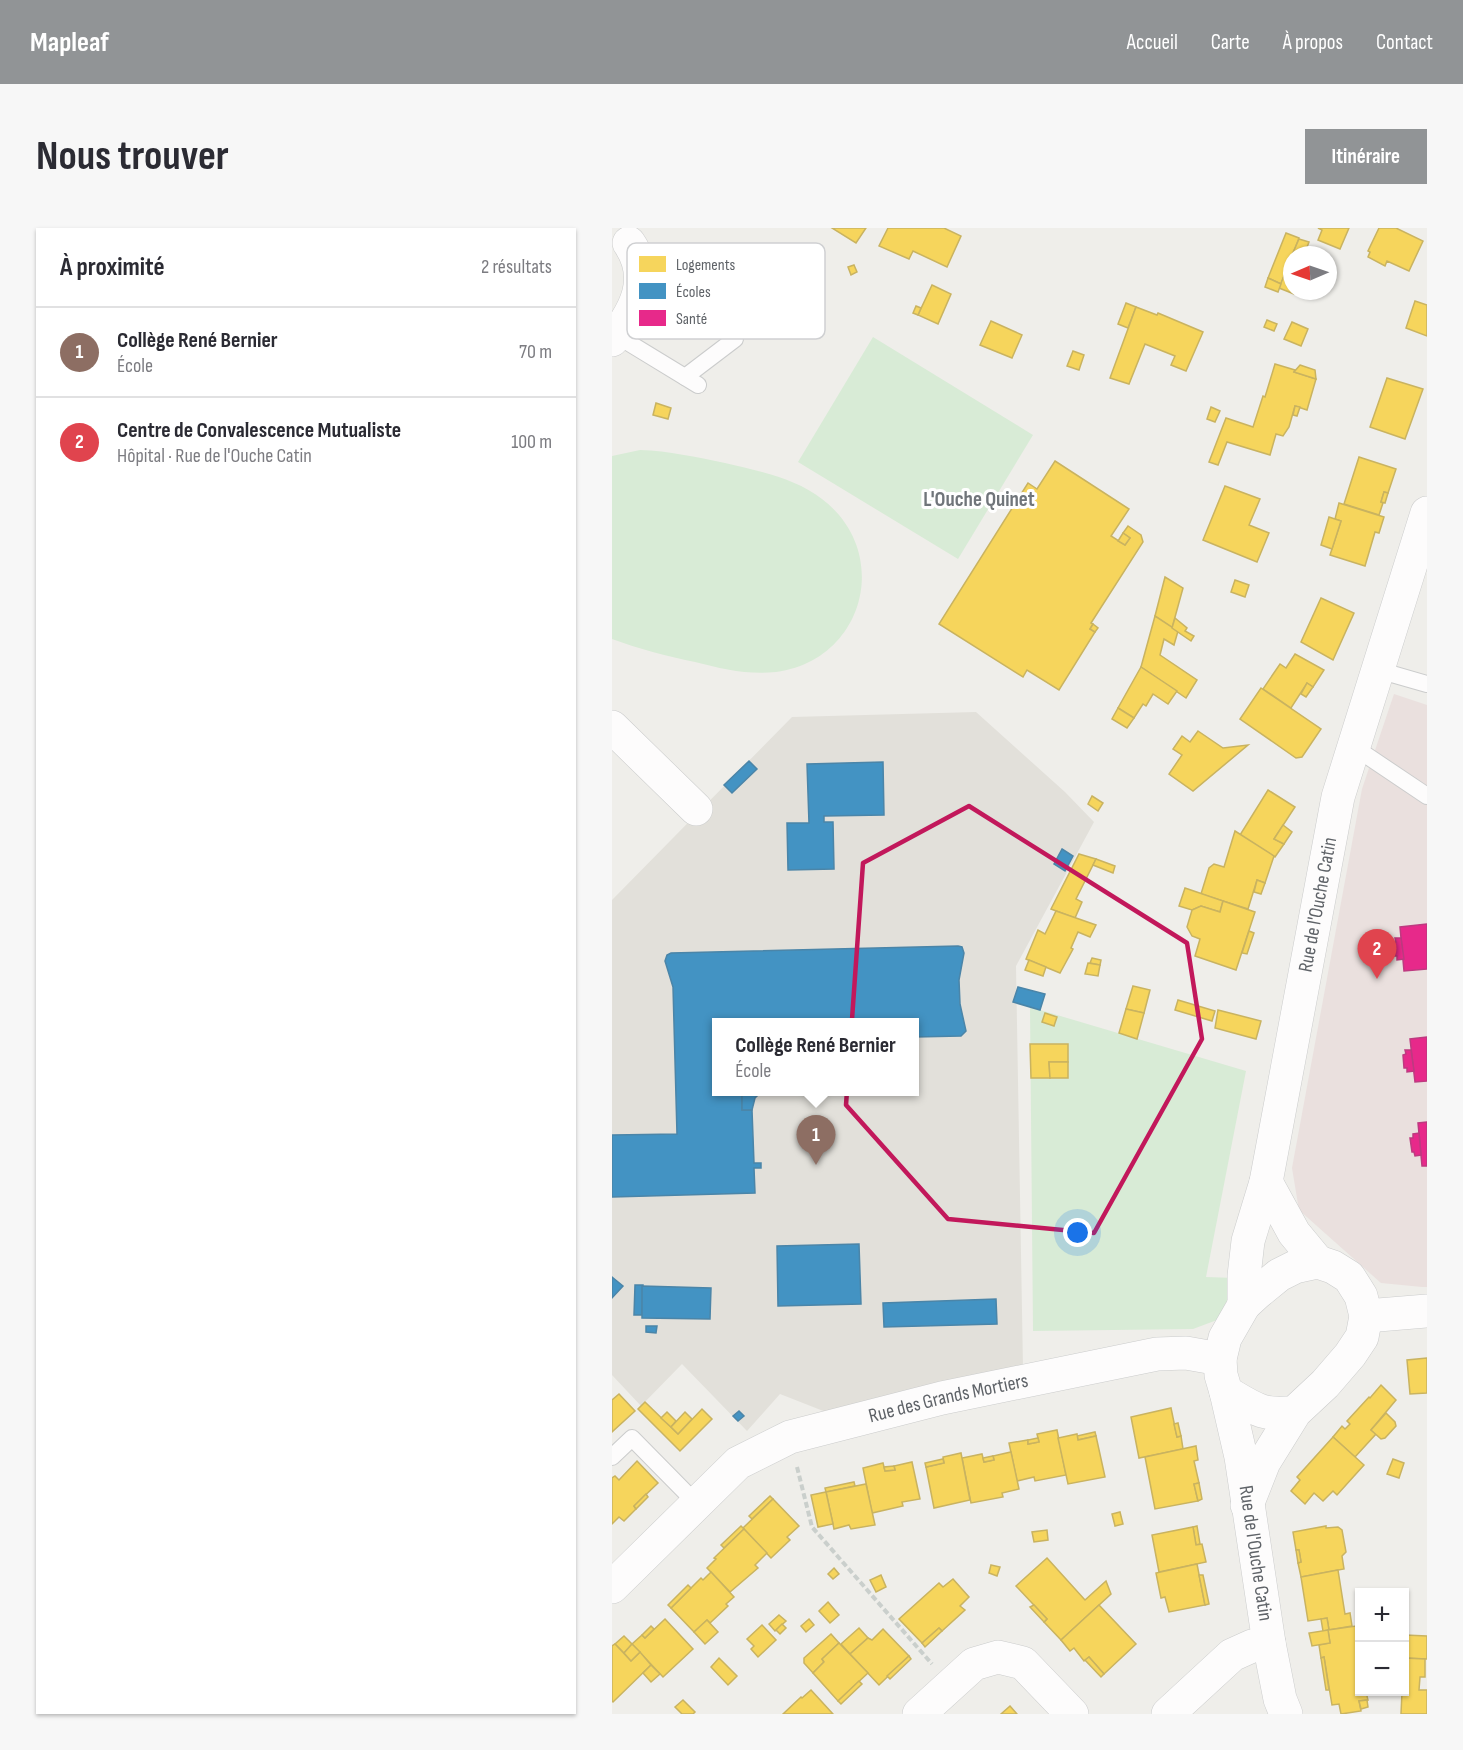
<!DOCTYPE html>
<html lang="fr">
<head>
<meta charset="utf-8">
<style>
	body { margin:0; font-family:"Sofia Sans Condensed",sans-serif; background:#f7f7f7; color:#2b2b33 }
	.controls { position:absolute; right:18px; bottom:18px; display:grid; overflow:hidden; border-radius:0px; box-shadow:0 2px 4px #0004 }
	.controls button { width:54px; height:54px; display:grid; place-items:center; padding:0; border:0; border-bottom:2px solid #e1e1e2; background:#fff; color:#2b2b33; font:30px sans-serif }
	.compass { position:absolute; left:671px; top:18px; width:54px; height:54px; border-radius:50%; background:#fff; box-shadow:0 2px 4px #0004; rotate:268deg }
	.you { position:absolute; left:466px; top:1005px; width:21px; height:21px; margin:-15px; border:4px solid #fff; border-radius:50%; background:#1a73e8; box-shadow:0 0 0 9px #1a73e833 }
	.badge { display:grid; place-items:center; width:39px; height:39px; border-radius:50%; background:#919496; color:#fff; font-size:20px; font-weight:700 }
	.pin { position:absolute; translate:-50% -50px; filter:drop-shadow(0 2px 3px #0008) }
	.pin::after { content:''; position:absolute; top:32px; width:21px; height:18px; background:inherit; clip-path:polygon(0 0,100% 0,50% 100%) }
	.popup { position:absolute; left:100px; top:790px; width:207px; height:78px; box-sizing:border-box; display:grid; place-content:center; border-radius:0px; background:#fff; filter:drop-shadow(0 2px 4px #0005); font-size:20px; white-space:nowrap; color:#7c7c81 }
	.popup b { font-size:22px; color:#2b2b33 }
	.popup::after { content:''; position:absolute; left:50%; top:100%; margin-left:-12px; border:12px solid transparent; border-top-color:#fff }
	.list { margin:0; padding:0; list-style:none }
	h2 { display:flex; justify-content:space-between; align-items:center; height:78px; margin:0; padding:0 24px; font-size:26px }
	h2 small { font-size:20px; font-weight:400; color:#7c7c81 }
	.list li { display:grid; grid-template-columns:39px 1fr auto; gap:18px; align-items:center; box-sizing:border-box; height:90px; padding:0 24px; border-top:2px solid #e1e1e2 }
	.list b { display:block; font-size:22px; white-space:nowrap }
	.list p { margin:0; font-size:20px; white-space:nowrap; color:#7c7c81 }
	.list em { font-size:20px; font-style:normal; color:#7c7c81 }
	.map { position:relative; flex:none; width:815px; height:1486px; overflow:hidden; border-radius:0px }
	header { display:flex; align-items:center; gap:36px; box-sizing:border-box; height:84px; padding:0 30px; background:#919496; color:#fff }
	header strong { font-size:28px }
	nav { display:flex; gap:33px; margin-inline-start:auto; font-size:21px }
	.intro { display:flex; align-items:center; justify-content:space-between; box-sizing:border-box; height:144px; padding:0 36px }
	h1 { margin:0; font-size:42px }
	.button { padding:15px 27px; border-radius:0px; background:#919496; color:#fff; font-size:21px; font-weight:700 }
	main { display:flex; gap:36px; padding:0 36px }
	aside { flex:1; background:#fff; border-radius:0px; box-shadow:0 2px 4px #0004 }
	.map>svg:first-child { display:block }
</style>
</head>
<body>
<header>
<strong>Mapleaf</strong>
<nav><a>Accueil</a><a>Carte</a><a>À propos</a><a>Contact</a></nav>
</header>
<div class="intro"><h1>Nous trouver</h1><a class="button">Itinéraire</a></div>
<main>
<aside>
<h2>À proximité<small>2 résultats</small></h2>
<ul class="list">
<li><span class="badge" style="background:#8d6e63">1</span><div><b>Collège René Bernier</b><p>École</p></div><em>70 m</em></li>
<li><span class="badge" style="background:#e0444e">2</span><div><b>Centre de Convalescence Mutualiste</b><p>Hôpital · Rue de l'Ouche Catin</p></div><em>100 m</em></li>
</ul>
</aside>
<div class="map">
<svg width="815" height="1486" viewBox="0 0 815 1486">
	<rect width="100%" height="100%" fill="#efeeea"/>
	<!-- education -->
	<path fill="#e2e0da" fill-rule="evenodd" d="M 364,484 L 453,564 L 482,594 L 404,738 L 411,1140 L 219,1186 L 168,1166 L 135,1203 L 70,1136 L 29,1178 L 0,1147 L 0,672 L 180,489 ZM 105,794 L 303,794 L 303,864 L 105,864 Z"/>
	<!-- medical -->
	<polygon fill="#eae0de" points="782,466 815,477 815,1059 810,1059 769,1055 687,982 680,940 750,561"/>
	<!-- green -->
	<g fill="#d8ebd6">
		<polygon points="261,109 421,207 346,331 186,234"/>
		<path d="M 28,222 C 57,223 84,229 113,235 C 146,243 183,250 210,271 C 281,325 252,433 164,444 C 136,447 110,441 83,434 C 54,428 27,421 0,411 L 0,228 Z"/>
		<polygon points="418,779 634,843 594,1049 623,1050 617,1069 605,1092 581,1101 421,1103"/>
	</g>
	<!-- homes -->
	<g fill="#f6d55c" stroke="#c9b360" stroke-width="1.5">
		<polygon points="220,0 254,0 244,15"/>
		<polygon points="276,0 332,0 349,8 335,39 301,23 297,31 267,18"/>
		<polygon points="706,0 737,0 728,21 706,12 710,2"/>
		<polygon points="767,0 784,0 811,13 797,43 775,33 773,38 756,29 758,24 756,23"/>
		<polygon points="674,5 687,10 669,56 656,50"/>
		<polygon points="687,11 697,14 692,27 680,27"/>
		<polygon points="680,28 680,63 683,63 682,66 667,60"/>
		<polygon points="242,37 245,44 239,47 236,39"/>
		<polygon points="656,50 669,56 666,64 653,59"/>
		<polygon points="320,57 339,66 326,96 306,87"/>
		<polygon points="803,73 815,77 815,108 794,100"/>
		<polygon points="514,75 524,79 516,100 506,96"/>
		<polygon points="304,78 309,80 306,87 301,85"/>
		<polygon points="524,79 545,87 546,85 591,104 574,143 559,137 563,128 533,116 517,156 498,150"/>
		<polygon points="655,92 665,96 662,103 652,99"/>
		<polygon points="379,93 410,107 400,130 368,117"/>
		<polygon points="680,94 696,101 689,118 672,111"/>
		<polygon points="461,123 472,127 467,142 455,138"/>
		<polygon points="663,136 683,142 682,144 704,151 695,182 683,178 677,199 671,208 664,206 658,227 615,214 606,237 597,234 614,190 641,199 651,168 653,169"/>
		<polygon points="688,137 703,142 704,151 682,144"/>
		<polygon points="775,150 811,161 793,211 758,199"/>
		<polygon points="44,175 59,180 56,191 41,187"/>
		<polygon points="683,178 688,179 685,188 681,187"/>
		<polygon points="599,179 608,183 603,194 595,191"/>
		<polygon points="747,229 784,241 776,265 772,264 769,274 771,275 767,287 732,276"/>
		<polygon points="443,233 517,281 499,308 513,317 518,310 511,305 516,298 529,307 531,314 479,395 481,396 478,401 483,404 447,462 415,442 411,449 327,396 416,255 425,261"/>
		<polygon points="613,258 648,271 637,297 657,305 645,334 591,312"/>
		<polygon points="772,264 776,265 773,275 769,274"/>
		<polygon points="727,275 772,289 767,305 763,304 753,338 718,327 729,293 723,291"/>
		<polygon points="717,289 729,293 720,321 709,317"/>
		<polygon points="511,305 518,310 513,317 506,313"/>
		<polygon points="553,349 571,360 560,400 543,388"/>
		<polygon points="623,352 637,357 633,369 619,364"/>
		<polygon points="709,370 742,385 721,432 689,414"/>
		<polygon points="543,388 566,403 562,417 552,411 548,427 585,452 574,470 529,439"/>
		<polygon points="563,390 575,400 573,403 582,408 579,413 560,400"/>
		<polygon points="481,396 486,400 483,404 478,401"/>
		<polygon points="683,426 712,442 701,459 695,455 679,480 651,461 668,436 674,440"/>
		<polygon points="529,439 565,463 556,476 541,466 534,478 531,476 522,490 506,480"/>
		<polygon points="695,455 701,459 694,469 689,466"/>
		<polygon points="649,460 709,501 690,529 684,530 628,491"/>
		<polygon points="506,480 522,490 515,500 500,491"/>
		<polygon points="586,503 611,520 636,517 581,563 557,546 570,527 561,521 570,508 578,514"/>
		<polygon points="656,562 683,579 662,611 672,616 663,629 628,607"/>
		<polygon points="480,568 491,575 486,583 476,576"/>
		<polygon points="671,597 680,604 672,616 662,611"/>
		<polygon points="623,603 662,628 653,655 645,652 636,681 589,666 597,640 602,636 612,639"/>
		<polygon points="467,626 484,631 464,671 470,674 463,690 439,681"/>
		<polygon points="484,631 503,638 501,645 481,637"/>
		<polygon points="645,652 653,655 649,666 642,664"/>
		<polygon points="573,660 611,673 608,684 589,678 580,682 567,678"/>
		<polygon points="611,673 643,684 624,742 583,728 588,711 580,708 575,699 580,682 589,678 608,684"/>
		<polygon points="444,683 484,697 478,709 466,704 459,720 461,721 448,745 414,731 426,702 433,706"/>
		<polygon points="637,703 642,705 635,726 630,725"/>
		<polygon points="480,730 489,732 488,737 478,735"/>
		<polygon points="417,732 434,739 431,748 413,742"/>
		<polygon points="476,735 488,737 486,748 473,746"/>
		<polygon points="521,758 538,762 532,785 514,781"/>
		<polygon points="566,772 603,783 600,793 563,782"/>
		<polygon points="514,781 532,785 525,811 507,805"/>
		<polygon points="606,782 649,793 644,811 603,800"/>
		<polygon points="433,785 445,789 442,798 430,794"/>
		<polygon points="418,816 456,816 456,834 437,834 438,850 419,850"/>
		<polygon points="437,834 456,834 456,850 438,850"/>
		<polygon points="815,1130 815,1165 798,1166 795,1132"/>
		<polygon points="769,1157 784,1172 759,1202 764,1206 743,1229 721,1209 730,1198 733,1201 738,1196 735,1193 757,1169 758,1170"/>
		<polygon points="7,1166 23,1183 0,1204 0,1172"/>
		<polygon points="33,1174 66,1206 90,1181 100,1191 68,1223 26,1181"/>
		<polygon points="559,1180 565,1209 569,1208 571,1221 527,1230 519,1189"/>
		<polygon points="55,1184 64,1193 59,1199 49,1190"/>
		<polygon points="73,1184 80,1191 66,1206 59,1199"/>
		<polygon points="774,1185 783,1194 784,1198 773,1210 769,1211 759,1202"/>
		<polygon points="566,1195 569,1208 565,1209 562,1196"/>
		<polygon points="445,1202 454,1247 423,1253 422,1249 405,1253 397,1215 416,1212 416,1216 427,1214 425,1206"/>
		<polygon points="483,1204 484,1208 466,1212 465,1208"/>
		<polygon points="465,1206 466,1212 484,1208 493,1249 456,1256 446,1210"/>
		<polygon points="721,1209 752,1237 725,1267 721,1263 711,1273 702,1265 693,1276 679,1263 688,1252 685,1249"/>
		<polygon points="426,1210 427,1214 416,1216 416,1212"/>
		<polygon points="584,1218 586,1232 582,1233 587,1255 582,1256 586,1273 543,1281 533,1229"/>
		<polygon points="399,1224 407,1261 390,1265 391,1269 359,1275 350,1230 370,1226 372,1234 382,1232 381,1228"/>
		<polygon points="349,1225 358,1272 322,1280 314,1239 332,1235 331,1229"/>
		<polygon points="381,1228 382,1232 372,1234 371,1230"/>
		<polygon points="331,1231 332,1235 314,1239 313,1235"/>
		<polygon points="781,1231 792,1235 787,1250 775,1246"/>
		<polygon points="25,1233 46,1255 22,1278 24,1281 12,1293 7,1289 0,1296 0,1250 3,1248 7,1252"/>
		<polygon points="300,1234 308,1271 290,1274 291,1278 260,1285 251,1240 271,1235 273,1243 283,1242 282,1238"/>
		<polygon points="282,1238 283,1242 273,1243 272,1239"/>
		<polygon points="242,1254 243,1258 214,1264 213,1260"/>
		<polygon points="587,1255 590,1271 586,1273 582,1256"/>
		<polygon points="254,1256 263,1297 239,1301 237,1297 222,1301 214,1264"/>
		<polygon points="214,1264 221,1296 206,1299 199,1267"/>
		<polygon points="34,1266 36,1269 24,1281 22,1278"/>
		<polygon points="158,1268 161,1271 140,1291 137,1288"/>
		<polygon points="161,1271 187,1298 175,1309 178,1312 159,1330 131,1300"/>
		<polygon points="508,1284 511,1296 503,1298 500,1286"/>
		<polygon points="129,1298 132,1301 112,1320 109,1317"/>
		<polygon points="585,1298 588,1316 584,1317 581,1299"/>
		<polygon points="714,1298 714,1300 726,1299 730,1302 734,1324 730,1328 732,1341 689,1349 686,1335 689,1334 687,1322 684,1322 681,1304"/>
		<polygon points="581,1299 584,1317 590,1316 594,1334 547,1344 540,1307"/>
		<polygon points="132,1301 155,1325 143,1337 146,1340 118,1364 95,1340 104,1331 102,1330"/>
		<polygon points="435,1302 436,1312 422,1314 420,1304"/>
		<polygon points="684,1322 687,1322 689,1334 686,1335"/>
		<polygon points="435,1330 473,1372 494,1353 499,1366 449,1412 432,1394 435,1391 404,1358"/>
		<polygon points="585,1336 593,1377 557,1384 553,1369 549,1370 544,1345"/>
		<polygon points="379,1337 388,1339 385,1348 377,1345"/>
		<polygon points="222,1340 227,1346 221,1351 216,1346"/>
		<polygon points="726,1342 733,1386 738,1385 740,1398 717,1402 715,1390 696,1393 689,1349"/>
		<polygon points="99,1344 122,1369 114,1376 116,1378 98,1395 95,1392 82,1404 59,1380 89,1350 91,1352"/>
		<polygon points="269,1347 274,1359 264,1364 258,1352"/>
		<polygon points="587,1347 591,1347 597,1376 593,1377"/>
		<polygon points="341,1351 357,1369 348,1378 353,1382 330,1403 327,1400 310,1415 287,1391 327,1355 331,1359"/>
		<polygon points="76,1357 79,1360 59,1380 56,1377"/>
		<polygon points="216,1374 227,1387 218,1395 207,1383"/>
		<polygon points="422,1377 435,1391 432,1394 418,1379"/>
		<polygon points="487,1377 524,1416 492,1446 477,1429 472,1433 462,1420 458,1423 449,1412"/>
		<polygon points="167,1387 174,1393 163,1403 157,1396"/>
		<polygon points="715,1390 717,1402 711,1403 709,1391"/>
		<polygon points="53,1391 81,1421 51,1449 20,1416 30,1407 33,1410"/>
		<polygon points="197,1391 202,1397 194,1404 189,1398"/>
		<polygon points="95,1392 106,1404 93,1416 82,1404"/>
		<polygon points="170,1396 174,1400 168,1406 164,1402"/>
		<polygon points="150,1397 164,1412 146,1429 139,1421 142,1418 135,1411"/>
		<polygon points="39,1398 42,1401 33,1410 30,1407"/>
		<polygon points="744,1398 748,1421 748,1464 754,1464 756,1472 747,1473 749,1483 729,1486 727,1476 720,1477 712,1429 709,1430 707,1417 718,1415 716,1402"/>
		<polygon points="247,1400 256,1410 238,1426 229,1416"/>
		<polygon points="327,1400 330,1403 313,1419 310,1415"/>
		<polygon points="271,1401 297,1428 267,1457 238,1426 256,1410 260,1412"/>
		<polygon points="716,1402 718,1415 700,1418 697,1405"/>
		<polygon points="219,1406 227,1415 210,1431 212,1434 201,1445 192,1435 192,1430"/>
		<polygon points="793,1407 815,1408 815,1431 792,1430"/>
		<polygon points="12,1408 20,1416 12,1425 3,1416"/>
		<polygon points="227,1415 256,1445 226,1473 201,1445 212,1434 210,1431"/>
		<polygon points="3,1416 19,1433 28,1424 39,1437 1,1474 0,1473 0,1418"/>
		<polygon points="20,1416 28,1424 19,1433 12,1425"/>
		<polygon points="297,1428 299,1431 278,1451 275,1448"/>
		<polygon points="477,1429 492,1446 489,1449 473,1432"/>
		<polygon points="712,1429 717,1462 714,1462 709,1430"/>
		<polygon points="107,1430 125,1448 116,1457 99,1439"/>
		<polygon points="792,1430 813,1431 813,1449 808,1449 807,1462 815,1462 815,1486 789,1486 790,1464 792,1464"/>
		<polygon points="39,1437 48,1446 39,1454 31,1445"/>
		<polygon points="247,1453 250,1456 229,1476 226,1473"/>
		<polygon points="199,1462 221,1486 171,1486 189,1469 190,1470"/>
		<polygon points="71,1472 83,1484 81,1486 70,1486 63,1479"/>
		<polygon points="755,1472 756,1479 749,1481 747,1473"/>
		<polygon points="398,1478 405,1486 389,1486"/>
	</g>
	<!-- schools -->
	<g fill="#4393c3" stroke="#4b85a8" stroke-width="1.5">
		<polygon points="137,533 145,541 120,565 112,557"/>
		<polygon points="271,534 272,587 212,588 212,594 221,594 222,641 176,642 175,595 197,595 195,536"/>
		<polygon points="450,621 461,628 453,643 442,636"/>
		<polygon points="346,718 350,719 352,725 347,752 348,776 354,803 349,808 303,809 303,794 105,794 105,864 130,864 130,882 140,882 142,935 149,935 149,940 142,940 143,965 0,969 0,907 65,906 61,759 53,733 55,727 59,725"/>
		<polygon points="406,759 433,766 428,782 401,774"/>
		<polygon points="130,864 149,864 143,870 140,882 130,882"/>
		<polygon points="247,1016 249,1076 166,1078 165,1018"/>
		<polygon points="0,1049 11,1058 0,1070"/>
		<polygon points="23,1057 31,1057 30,1087 22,1087"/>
		<polygon points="30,1058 99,1060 98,1091 30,1090"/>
		<polygon points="384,1071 385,1096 272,1099 271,1075"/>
		<polygon points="34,1098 45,1098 44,1105 34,1104"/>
		<polygon points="127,1183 132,1188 126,1193 121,1188"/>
	</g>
	<!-- health -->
	<g fill="#e7298a" stroke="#be3a80" stroke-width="1.5">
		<polygon points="815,696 815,741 792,743 788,699"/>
		<polygon points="783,710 789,710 792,731 785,732 785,728 782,728 781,715 784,714"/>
		<polygon points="815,809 815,853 803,854 798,811"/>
		<polygon points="793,822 799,822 802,843 795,844 795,840 792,840 791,827 794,826"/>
		<polygon points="815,894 815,938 810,938 806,895"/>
		<polygon points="807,905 809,927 803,928 802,924 800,924 798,910 801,910 801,906"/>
	</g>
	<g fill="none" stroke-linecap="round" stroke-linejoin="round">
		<defs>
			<g id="service">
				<polyline points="4,107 86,157"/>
				<polyline points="73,149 123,111"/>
				<polyline points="766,442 815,456"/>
				<polyline points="742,519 815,568"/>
				<polyline points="0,1229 20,1210 85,1276"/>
			</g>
			<g id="minor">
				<path d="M 0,112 C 24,83 41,50 17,15"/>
				<polyline points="0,499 84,581"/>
				<polyline points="654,954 682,1005 706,1034"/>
				<path id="s1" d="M 632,1077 L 632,1048 L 636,1013 L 654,954 L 726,569 L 815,285"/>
				<polyline points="754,1088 815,1083"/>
				<path id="s2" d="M 614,1164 L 629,1229 L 657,1415 L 668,1471 L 674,1486"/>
				<path d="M 635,1277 L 652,1234 L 683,1184 L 713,1156 L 738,1127 L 750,1109 L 754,1088 L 749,1068 L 737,1049 L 721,1039 L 706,1034 L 683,1039 L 667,1047 L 645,1065 L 632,1077 L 613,1110 L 608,1131 L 609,1147 L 614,1164 C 641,1180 651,1189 683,1184"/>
				<path id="s3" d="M 0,1359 L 126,1235 L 178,1209 L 330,1170 L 545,1126 L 574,1125 L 608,1131"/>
				<polyline points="307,1486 362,1436 386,1429 411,1435 460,1486"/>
				<polyline points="556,1486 620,1427 640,1418 657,1415"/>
			</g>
		</defs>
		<!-- service casing -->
		<use href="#service" stroke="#cbcccc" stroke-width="18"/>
		<!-- minor casing -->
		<use href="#minor" stroke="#cbcccc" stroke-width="34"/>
		<!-- path -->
		<polyline stroke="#cacfcc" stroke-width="4" stroke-dasharray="6 3" stroke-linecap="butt" points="185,1239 200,1299 320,1436"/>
		<!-- service -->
		<use href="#service" stroke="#fdfcfc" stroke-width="16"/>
		<!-- minor -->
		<use href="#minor" stroke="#fdfcfc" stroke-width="33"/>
	</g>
	<!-- marked area -->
	<path fill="none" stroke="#c2185b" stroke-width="4.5" stroke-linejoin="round" d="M 357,578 L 575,715 L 590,811 L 482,1005 L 336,991 L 234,877 L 251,635 Z"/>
	<g text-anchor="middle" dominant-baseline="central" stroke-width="6" stroke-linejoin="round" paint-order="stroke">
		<!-- street labels -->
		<g font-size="20" fill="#5f6368" stroke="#fff">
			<text stroke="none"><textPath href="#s1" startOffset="408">Rue de l'Ouche Catin</textPath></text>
			<text stroke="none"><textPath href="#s3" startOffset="398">Rue des Grands Mortiers</textPath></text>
			<text stroke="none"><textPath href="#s2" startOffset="164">Rue de l'Ouche Catin</textPath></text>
		</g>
		<!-- neighbourhood labels -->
		<g font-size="21" font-weight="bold" fill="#70757a" stroke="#fff">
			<text x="367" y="271">L'Ouche Quinet</text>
		</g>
	</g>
	<!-- legend -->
	<rect x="15" y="15" width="198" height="96" rx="9" fill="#fff" stroke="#cfd0d2" stroke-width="1.5"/>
	<rect x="27" y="28" width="27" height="16" fill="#f6d55c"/>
	<rect x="27" y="55" width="27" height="16" fill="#4393c3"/>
	<rect x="27" y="82" width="27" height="16" fill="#e7298a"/>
	<g font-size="16" fill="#5f6368">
		<text x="64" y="42">Logements</text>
		<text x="64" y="69">Écoles</text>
		<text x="64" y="96">Santé</text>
	</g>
</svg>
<div class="controls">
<button>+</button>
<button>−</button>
</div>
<svg class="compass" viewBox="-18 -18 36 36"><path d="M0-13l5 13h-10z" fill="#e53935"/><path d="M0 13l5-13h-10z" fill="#7c7c81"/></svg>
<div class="you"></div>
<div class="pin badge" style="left:204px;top:937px;background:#8d6e63">1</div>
<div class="popup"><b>Collège René Bernier</b>École</div>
<div class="pin badge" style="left:765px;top:751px;background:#e0444e">2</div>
</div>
</main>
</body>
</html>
